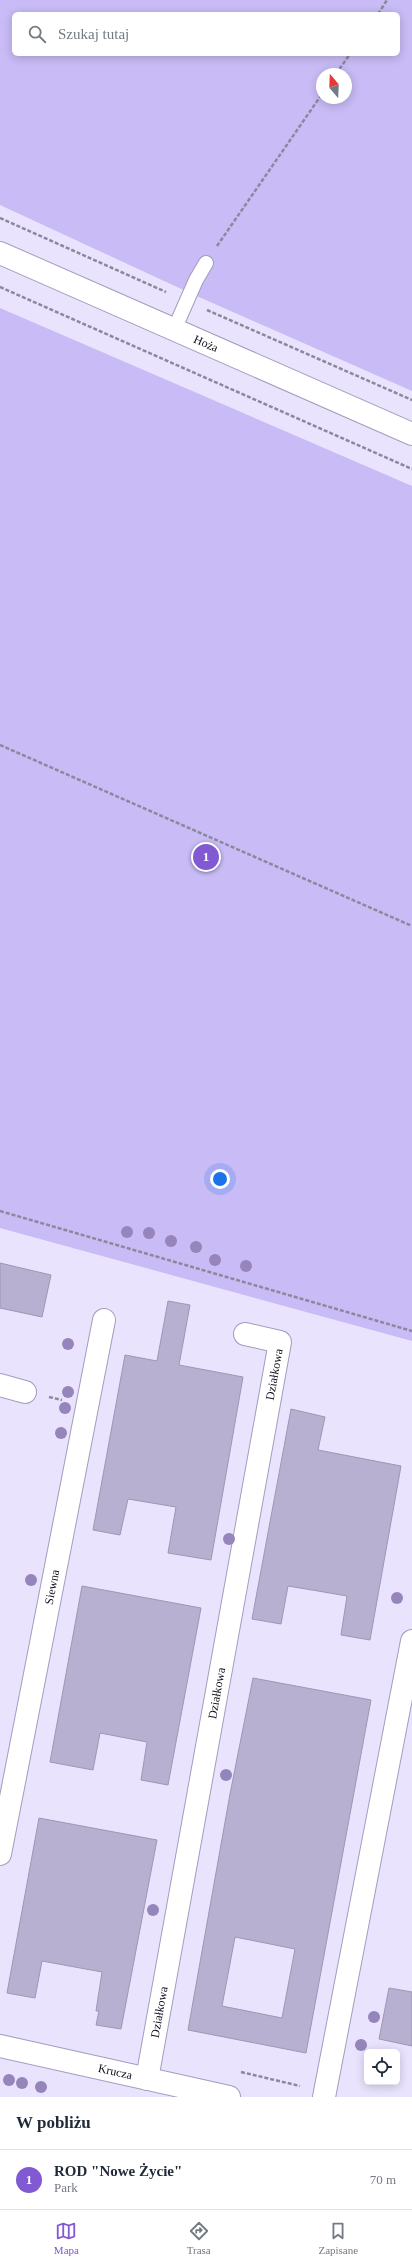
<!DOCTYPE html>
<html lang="pl">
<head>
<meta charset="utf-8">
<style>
	body { margin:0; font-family:Georgia,serif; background:#f2f2f3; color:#1f2937 }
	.controls { position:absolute; right:12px; bottom:12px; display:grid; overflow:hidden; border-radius:6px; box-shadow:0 2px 10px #0003 }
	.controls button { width:36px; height:36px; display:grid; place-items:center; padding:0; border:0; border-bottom:1px solid #e0e1e3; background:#fff; color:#1f2937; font:20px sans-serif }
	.compass { position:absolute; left:316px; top:68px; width:36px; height:36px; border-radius:50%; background:#fff; box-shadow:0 2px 10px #0003; rotate:341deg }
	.you { position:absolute; left:220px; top:1179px; width:14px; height:14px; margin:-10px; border:3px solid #fff; border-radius:50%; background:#1a73e8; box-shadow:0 0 0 6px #1a73e833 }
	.badge { display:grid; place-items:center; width:26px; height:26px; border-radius:50%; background:#8059d3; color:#fff; font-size:13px; font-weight:700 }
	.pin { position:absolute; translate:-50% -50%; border:2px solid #fff; box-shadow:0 1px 4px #0006 }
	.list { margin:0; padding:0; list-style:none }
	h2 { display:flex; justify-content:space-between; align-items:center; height:52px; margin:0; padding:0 16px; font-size:17px }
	h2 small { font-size:13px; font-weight:400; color:#747a83 }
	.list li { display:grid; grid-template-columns:26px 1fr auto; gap:12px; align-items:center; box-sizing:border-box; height:60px; padding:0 16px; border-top:1px solid #e0e1e3 }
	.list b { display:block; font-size:15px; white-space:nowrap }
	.list p { margin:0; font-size:13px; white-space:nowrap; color:#747a83 }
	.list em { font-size:13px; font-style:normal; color:#747a83 }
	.icon { flex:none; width:22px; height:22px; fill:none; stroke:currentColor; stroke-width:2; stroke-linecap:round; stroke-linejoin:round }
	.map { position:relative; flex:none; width:412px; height:2097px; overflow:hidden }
	.search { position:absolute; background:#fff; box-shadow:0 2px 10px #0003; left:12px; right:12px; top:12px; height:44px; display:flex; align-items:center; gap:10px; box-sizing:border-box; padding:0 14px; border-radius:6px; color:#747a83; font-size:15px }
	.sheet { height:112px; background:#fff }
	nav { display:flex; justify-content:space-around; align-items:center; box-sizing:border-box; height:56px; border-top:1px solid #e0e1e3; background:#fff; font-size:11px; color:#747a83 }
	nav a { display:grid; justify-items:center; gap:2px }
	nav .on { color:#8059d3 }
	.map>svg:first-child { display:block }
</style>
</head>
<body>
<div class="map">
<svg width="412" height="2097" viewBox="0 0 412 2097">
	<rect width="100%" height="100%" fill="#e9e3fe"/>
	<!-- green -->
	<g fill="#c8bbf6" fill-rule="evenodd">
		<path d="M 0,0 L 412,0 L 412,391 L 190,293 L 0,205 ZM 14,14 L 398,14 L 398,54 L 14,54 ZM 322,74 L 346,74 L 346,98 L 322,98 Z"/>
		<polygon points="0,308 412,486 412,1341 0,1228"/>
	</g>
	<!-- building -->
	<g fill="#b7b0d0" stroke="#9d97b5" fill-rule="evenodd">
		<polygon points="0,1263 51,1275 42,1317 0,1308"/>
		<polygon points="168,1301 190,1305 179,1365 243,1377 211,1560 168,1553 176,1507 128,1499 120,1535 93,1530 125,1355 157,1361"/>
		<polygon points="291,1409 325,1417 318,1450 401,1466 370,1640 341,1635 347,1596 318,1591 288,1586 281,1624 252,1619"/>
		<polygon points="82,1586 201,1608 168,1785 141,1780 147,1742 100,1733 93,1770 50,1762"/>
		<path d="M 253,1678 L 371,1700 L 306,2053 L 188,2030 L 230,1794 ZM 235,1937 L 295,1949 L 282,2018 L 222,2006 Z"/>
		<polygon points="39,1818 157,1840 121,2029 96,2025 99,2011 96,2011 102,1972 42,1961 35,1998 7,1993"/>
		<polygon points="389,1988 412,1992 412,2046 379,2039"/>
	</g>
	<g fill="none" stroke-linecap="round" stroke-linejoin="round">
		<defs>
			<polyline id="service" points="174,330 196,280 206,263"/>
			<g id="minor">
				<polyline points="0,1385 25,1392"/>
				<path id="s1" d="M 0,1854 L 104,1320"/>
				<path id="s2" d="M 0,2046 L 229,2097"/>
				<path id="s3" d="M 147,2079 L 280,1342 L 245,1334"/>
				<polyline points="324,2097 412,1641"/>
			</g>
			<g id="tertiary">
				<path id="s4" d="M 0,253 L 412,434"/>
			</g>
		</defs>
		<!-- service casing -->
		<use href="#service" stroke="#a39dbc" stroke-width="16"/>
		<!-- minor casing -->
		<use href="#minor" stroke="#a39dbc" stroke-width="24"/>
		<!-- tertiary casing -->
		<use href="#tertiary" stroke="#a39dbc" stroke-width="24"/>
		<!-- path -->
		<g stroke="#8c889c" stroke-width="2.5" stroke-dasharray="4 2" stroke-linecap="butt">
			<polyline points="378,14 387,0"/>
			<polyline points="336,74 350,54"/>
			<polyline points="0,218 166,292"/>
			<polyline points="217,246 322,94"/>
			<polyline points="0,287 412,469"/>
			<polyline points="207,310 412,400"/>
			<polyline points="0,745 412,926"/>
			<polyline points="0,1211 412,1331"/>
			<polyline points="49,1397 62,1400"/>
			<polyline points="241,2072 300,2086"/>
		</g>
		<!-- service -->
		<use href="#service" stroke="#fff" stroke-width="14"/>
		<!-- minor -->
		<use href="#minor" stroke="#fff" stroke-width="22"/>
		<!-- tertiary -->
		<use href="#tertiary" stroke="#fff" stroke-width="22"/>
	</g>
	<!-- trees -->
	<g fill="#9585bb">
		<circle cx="127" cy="1232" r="6"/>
		<circle cx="149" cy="1233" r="6"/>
		<circle cx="171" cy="1241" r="6"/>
		<circle cx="196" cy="1247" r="6"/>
		<circle cx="215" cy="1260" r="6"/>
		<circle cx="246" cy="1266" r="6"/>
		<circle cx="68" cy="1344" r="6"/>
		<circle cx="68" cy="1392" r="6"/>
		<circle cx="65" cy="1408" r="6"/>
		<circle cx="61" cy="1433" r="6"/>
		<circle cx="229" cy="1539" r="6"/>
		<circle cx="31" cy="1580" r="6"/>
		<circle cx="397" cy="1598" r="6"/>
		<circle cx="226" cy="1775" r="6"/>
		<circle cx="153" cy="1910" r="6"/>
		<circle cx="374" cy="2017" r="6"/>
		<circle cx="361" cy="2045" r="6"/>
		<circle cx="9" cy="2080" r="6"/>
		<circle cx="22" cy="2083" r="6"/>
		<circle cx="41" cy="2087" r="6"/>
	</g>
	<g text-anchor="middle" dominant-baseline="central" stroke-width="3" stroke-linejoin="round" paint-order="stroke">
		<!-- street labels -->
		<g font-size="12" fill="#110e19" stroke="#fff">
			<text stroke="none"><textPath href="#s4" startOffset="225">Hoża</textPath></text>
			<text stroke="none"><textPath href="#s3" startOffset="716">Działkowa</textPath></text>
			<text stroke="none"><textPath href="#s1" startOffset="272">Siewna</textPath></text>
			<text stroke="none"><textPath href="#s3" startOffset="392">Działkowa</textPath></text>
			<text stroke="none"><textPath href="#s3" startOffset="68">Działkowa</textPath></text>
			<text stroke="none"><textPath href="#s2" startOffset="118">Krucza</textPath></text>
		</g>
	</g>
</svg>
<div class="controls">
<button><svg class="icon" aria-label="locate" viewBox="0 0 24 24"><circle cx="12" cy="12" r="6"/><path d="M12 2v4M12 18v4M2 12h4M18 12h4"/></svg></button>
</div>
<svg class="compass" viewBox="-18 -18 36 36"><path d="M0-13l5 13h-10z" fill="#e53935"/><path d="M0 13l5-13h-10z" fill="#747a83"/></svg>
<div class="you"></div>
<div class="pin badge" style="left:206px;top:857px">1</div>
<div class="search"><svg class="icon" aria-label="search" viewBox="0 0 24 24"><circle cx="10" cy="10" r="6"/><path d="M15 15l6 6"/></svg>Szukaj tutaj</div>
</div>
<section class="sheet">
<h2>W pobliżu<small></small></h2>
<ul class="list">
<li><span class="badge">1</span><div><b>ROD &quot;Nowe Życie&quot;</b><p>Park</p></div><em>70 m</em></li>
</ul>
</section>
<nav>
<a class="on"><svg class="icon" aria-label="map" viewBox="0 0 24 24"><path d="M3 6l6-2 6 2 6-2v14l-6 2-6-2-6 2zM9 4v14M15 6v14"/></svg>Mapa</a>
<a><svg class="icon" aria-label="directions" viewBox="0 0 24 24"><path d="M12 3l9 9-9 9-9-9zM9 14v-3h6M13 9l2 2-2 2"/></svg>Trasa</a>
<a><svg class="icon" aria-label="saved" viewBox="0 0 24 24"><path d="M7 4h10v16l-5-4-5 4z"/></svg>Zapisane</a>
</nav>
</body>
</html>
